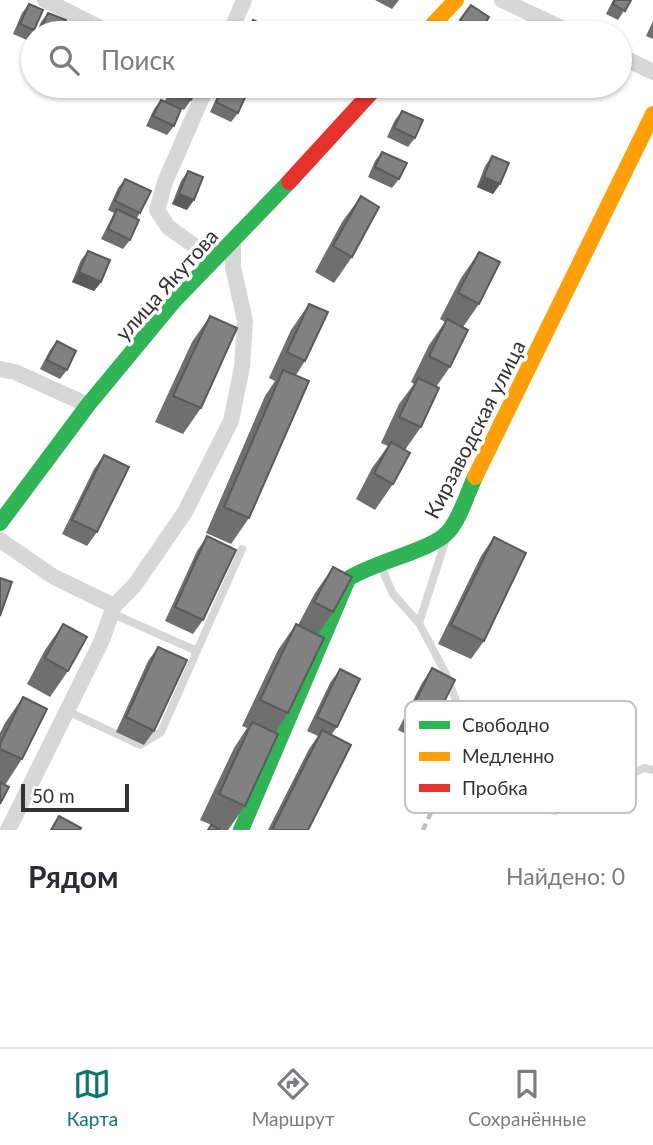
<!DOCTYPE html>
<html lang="ru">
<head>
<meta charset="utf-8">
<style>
	body { margin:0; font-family:Lato,sans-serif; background:#f2f2f3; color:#2b2b33 }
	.scale { position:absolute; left:21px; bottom:18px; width:108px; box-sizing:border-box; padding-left:7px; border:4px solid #333; border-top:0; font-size:19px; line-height:24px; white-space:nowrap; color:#333; -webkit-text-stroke:5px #fff; paint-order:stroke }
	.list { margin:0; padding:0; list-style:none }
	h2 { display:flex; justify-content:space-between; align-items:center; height:91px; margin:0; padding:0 28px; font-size:30px }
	h2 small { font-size:23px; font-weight:400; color:#7c7c81 }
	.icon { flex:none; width:38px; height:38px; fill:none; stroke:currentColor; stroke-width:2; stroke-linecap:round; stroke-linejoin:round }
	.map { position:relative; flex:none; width:653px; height:830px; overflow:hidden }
	.search { position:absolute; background:#fff; box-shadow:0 2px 5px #0004; left:21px; right:21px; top:21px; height:77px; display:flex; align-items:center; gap:18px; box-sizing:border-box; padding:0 24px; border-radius:38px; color:#7c7c81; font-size:26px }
	.sheet { height:217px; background:#fff }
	nav { display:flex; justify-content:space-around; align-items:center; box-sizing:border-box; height:98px; border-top:2px solid #e1e1e2; background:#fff; font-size:19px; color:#7c7c81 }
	nav a { display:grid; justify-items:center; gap:4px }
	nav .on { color:#0f766e }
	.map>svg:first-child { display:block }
</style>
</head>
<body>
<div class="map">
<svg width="653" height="830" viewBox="0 0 653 830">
	<rect width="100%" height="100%" fill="#fff"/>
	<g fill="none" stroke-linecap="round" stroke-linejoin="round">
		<!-- lane -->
		<g stroke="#d7d7d7" stroke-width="8">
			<polyline points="380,565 393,594 419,623 446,674 467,730 493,767 539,807 555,811 644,768 653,770"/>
			<polyline points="111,613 197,651"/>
			<polyline points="419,623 446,539"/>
			<polyline points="65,710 140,745 161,732 242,549"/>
		</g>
		<!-- street -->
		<g stroke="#d7d7d7" stroke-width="16">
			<polyline points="45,0 110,33"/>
			<polyline points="502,0 572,33"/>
			<polyline points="230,33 244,0"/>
			<polyline points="620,56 653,72"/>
			<polyline points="207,86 165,182 157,210 168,227 213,259"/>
			<polyline points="0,369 15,372 88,405"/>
			<polyline points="0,540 54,577 114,606"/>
			<polyline points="8,830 102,640 114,606 134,586 185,512 231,421 242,367 245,321 233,267 233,242"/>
		</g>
		<!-- fast -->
		<g stroke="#30b455" stroke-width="16">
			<polyline points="0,523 88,405 174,301 289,182"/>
			<path d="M 241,830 L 348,579 C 373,562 431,551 448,532 C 460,519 467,494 475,477"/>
		</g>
		<!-- slow -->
		<g stroke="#ff9f0a" stroke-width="16">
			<polyline points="425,33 456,0"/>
			<polyline points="475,477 653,114"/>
		</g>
		<!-- jam -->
		<polyline stroke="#e5322d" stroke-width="16" points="289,182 377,86"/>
		<!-- rail -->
		<polyline stroke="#bebebe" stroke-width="4.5" stroke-dasharray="7 5" stroke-linecap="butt" points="423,830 452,766"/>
	</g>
	<!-- wall -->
	<g fill="#6f6f6f">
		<polygon points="375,0 399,0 392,9"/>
		<polygon points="613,0 631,0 618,20 606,14"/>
		<polygon points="29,4 34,30 27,40 13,34 22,13"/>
		<polygon points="471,5 489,17 478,33 459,33 453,30"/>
		<polygon points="48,13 60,33 36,33 41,22"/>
		<polygon points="653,21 653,39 646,36"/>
		<polygon points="172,86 198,86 191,100 184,110 165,101"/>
		<polygon points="224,86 233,86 238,113 231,122 210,112 219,92"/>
		<polygon points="161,100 174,126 167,135 146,126 154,109"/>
		<polygon points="402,111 415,138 408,147 387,137 395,120"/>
		<polygon points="382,152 399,179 392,188 368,177 375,161"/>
		<polygon points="492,156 500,184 493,194 477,187 485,166"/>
		<polygon points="188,171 187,210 172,204 181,181"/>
		<polygon points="125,179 140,213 137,218 130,240 123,249 101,239 114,213 108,210 118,188"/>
		<polygon points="361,196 352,257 334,283 315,272 342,222"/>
		<polygon points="88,251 101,282 94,291 72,282 81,260"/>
		<polygon points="479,252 479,304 463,327 450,367 436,387 421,427 405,450 393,484 375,510 356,499 372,468 388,446 381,443 399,404 414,384 411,382 429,345 445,322 440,319 461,278"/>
		<polygon points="309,304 305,361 296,375 249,518 231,544 206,533 265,396 275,381 269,378 291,330"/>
		<polygon points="210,316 201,408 183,434 155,422 192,342"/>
		<polygon points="57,341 67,370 60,379 40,369 50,350"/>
		<polygon points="104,455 97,532 87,546 62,534 94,469"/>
		<polygon points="207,536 203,620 193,634 165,621 197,551"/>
		<polygon points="494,537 484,641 471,659 438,644 481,556"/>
		<polygon points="333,567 333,612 318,634 288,713 275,733 245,806 228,830 223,830 200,820 234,748 247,728 242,726 278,650 296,624 298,625 315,593"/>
		<polygon points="63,624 68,671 50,697 27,684 45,650"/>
		<polygon points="158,647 154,731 144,745 116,732 148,661"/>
		<polygon points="432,668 431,728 421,742 398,730 422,683"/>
		<polygon points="340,669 337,727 331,735 308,830 268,830 309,749 318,736 307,731 330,683"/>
		<polygon points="23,697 22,759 5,785 0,804 0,733 5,723"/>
	</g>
	<!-- shaded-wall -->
	<g fill="#5a5a5a">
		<polygon points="484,177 500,184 493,194 477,187"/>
		<polygon points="179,194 194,200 187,210 172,204"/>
		<polygon points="79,272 101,282 94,291 72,282"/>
	</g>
	<!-- building -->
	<g fill="#818181" stroke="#5a5a5a" stroke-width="2">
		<polygon points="615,0 631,0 625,11 613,4"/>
		<polygon points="29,4 43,10 34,30 20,24"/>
		<polygon points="471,5 489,17 479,33 460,20"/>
		<polygon points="48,13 66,20 60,33 39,33"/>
		<polygon points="253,20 274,30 272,33 246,33"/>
		<polygon points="199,23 218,32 217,33 194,33"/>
		<polygon points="174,86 198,86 191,100 172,91"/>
		<polygon points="224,86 233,86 247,93 238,113 216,102"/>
		<polygon points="161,100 181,109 174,126 153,116"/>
		<polygon points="402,111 423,120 415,138 394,128"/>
		<polygon points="382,152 407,163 399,179 375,167"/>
		<polygon points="492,156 509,163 500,184 484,177"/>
		<polygon points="188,171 203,177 194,200 179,194"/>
		<polygon points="125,179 151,191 140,213 115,201"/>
		<polygon points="361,196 379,207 352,257 333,246"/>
		<polygon points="117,209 139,220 130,240 108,229"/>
		<polygon points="88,251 110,260 101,282 79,272"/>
		<polygon points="479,252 500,262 479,304 458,293"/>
		<polygon points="309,304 328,312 305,361 287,352"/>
		<polygon points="210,316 237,328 201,408 173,396"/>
		<polygon points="447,319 468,330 450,367 429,356"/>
		<polygon points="57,341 76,351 67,370 47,360"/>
		<polygon points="283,370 309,381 249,518 224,507"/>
		<polygon points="418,378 439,388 421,427 399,417"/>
		<polygon points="391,442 410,453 393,484 374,473"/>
		<polygon points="104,455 129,467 97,532 72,520"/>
		<polygon points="207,536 236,550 203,620 175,607"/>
		<polygon points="494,537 526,553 484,641 451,625"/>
		<polygon points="333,567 352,577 333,612 314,602"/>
		<polygon points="0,578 12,582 0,616"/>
		<polygon points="63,624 87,637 68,671 45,658"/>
		<polygon points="296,624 324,638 288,713 260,700"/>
		<polygon points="158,647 187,660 154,731 126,717"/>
		<polygon points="432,668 455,680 431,728 408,716"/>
		<polygon points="340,669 360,679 337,727 317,717"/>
		<polygon points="23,697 47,709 22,759 0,749 0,744"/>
		<polygon points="252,722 278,734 245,806 219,794"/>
		<polygon points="322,730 351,745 308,830 272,830"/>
		<polygon points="0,782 9,787 0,804"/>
		<polygon points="59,816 81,828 80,830 51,830"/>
		<polygon points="211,825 221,830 208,830"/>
	</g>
	<g text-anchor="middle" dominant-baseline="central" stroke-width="7" stroke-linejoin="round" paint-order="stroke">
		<!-- street labels -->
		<g font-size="21" fill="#333" stroke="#fff">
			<text transform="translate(166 284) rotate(-48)">улица Якутова</text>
			<text transform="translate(474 429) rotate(-63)">Кирзаводская улица</text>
		</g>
	</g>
	<!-- legend -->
	<rect x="405" y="701" width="231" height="112" rx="10" fill="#fff" stroke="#c2c2c2" stroke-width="2"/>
	<rect x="419" y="721" width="31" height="8" fill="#30b455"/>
	<rect x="419" y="752" width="31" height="9" fill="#ff9f0a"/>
	<rect x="419" y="784" width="31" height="8" fill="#e5322d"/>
	<g font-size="19" fill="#333">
		<text x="462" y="732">Свободно</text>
		<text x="462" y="763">Медленно</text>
		<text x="462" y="795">Пробка</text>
	</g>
</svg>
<div class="scale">50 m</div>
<div class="search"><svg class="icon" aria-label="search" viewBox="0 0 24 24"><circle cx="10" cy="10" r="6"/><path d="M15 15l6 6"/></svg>Поиск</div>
</div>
<section class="sheet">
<h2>Рядом<small>Найдено: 0</small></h2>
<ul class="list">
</ul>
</section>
<nav>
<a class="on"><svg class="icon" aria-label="map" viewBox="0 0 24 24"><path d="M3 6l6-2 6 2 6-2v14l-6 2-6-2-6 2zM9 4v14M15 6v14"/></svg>Карта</a>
<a><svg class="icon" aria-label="directions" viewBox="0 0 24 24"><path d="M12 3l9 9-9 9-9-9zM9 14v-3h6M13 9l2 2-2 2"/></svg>Маршрут</a>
<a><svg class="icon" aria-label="saved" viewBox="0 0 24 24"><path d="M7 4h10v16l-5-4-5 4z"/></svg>Сохранённые</a>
</nav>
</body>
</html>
